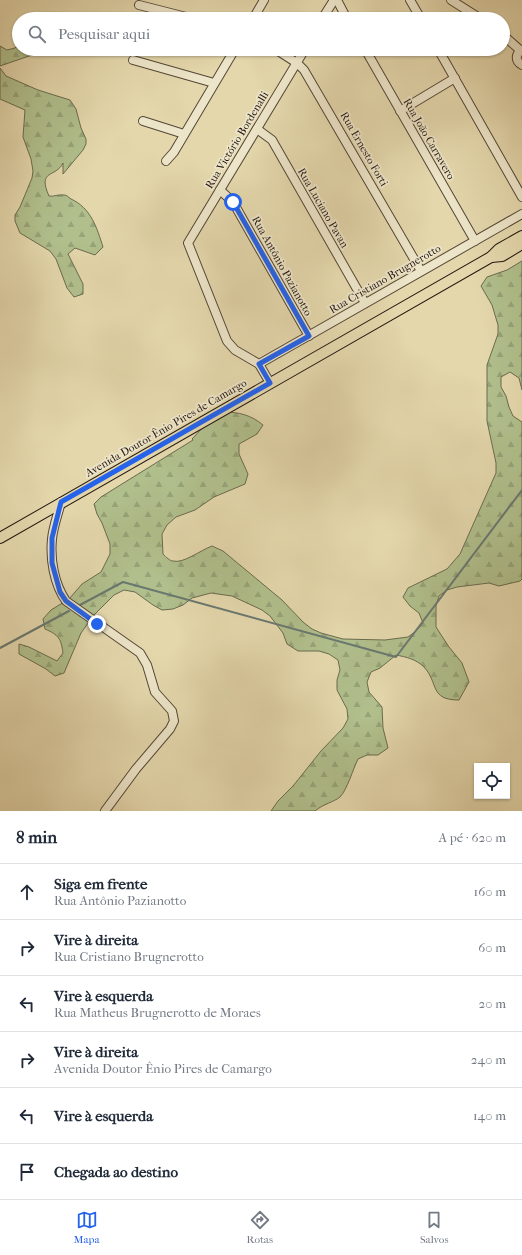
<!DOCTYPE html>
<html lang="pt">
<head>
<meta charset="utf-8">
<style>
	body { margin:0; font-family:"IM FELL French Canon",serif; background:#f6f6f7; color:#1f2937 }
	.controls { position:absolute; right:12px; bottom:12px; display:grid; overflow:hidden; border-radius:0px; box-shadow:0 1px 3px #0004 }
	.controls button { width:36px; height:36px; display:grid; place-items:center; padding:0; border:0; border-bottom:1px solid #e0e1e3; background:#fff; color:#1f2937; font:20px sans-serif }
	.stop { position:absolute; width:12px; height:12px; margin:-9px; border:3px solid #2563eb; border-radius:50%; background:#fff }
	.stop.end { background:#2563eb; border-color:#fff; box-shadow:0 1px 4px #0008 }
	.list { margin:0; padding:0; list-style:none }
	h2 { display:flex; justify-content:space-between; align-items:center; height:52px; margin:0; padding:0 16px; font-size:17px }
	h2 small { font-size:13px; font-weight:400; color:#747a83 }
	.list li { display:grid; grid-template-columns:26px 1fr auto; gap:12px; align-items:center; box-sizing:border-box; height:56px; padding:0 16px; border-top:1px solid #e0e1e3 }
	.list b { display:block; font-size:15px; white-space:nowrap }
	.list p { margin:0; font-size:13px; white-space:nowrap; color:#747a83 }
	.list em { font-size:13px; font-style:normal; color:#747a83 }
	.icon { flex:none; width:22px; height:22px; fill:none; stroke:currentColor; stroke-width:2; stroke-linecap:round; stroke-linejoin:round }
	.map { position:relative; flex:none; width:522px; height:811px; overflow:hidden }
	.search { position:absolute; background:#fff; box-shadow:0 1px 3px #0004; left:12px; right:12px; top:12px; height:44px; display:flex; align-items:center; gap:10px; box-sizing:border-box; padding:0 14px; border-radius:22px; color:#747a83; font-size:15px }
	.sheet { height:388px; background:#fff }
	nav { display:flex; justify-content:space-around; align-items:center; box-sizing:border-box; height:56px; border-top:1px solid #e0e1e3; background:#fff; font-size:11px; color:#747a83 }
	nav a { display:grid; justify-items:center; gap:2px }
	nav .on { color:#2563eb }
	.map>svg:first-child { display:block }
</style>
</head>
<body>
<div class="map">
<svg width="522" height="811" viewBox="0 0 522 811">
	<defs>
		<pattern id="forest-firs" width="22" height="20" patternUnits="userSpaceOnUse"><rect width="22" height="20" fill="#b0bf8c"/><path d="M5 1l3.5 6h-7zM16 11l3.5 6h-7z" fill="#97a378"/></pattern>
	</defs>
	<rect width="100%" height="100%" fill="#e4d7ac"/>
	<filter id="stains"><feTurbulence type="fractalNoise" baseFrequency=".005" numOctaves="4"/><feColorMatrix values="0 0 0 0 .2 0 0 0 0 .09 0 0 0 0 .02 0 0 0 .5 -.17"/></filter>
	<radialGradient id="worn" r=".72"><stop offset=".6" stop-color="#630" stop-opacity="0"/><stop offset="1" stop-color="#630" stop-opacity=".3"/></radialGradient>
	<!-- forest -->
	<g fill="url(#forest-firs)" stroke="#6a6b4e">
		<polygon points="19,44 19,49 42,49 53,53 32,55 0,66 0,46 7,50 15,48"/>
		<path d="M 0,68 L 6,76 L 38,90 L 70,100 L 76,109 L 81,128 L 86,139 L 86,144 L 83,150 L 63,174 L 63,163 C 56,178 37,169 49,196 C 54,197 58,194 64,195 C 67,195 68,197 71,199 C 91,208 97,228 103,247 L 95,255 L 75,248 L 68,254 L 83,284 L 83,294 L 74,297 L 67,288 L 56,259 L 50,251 L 20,233 L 15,221 L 15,215 L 20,207 L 32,178 L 33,171 L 31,159 L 23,137 L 25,110 L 0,99 Z"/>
		<path d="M 522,261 L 522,390 L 519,378 L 510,372 L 501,377 L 501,387 L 506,396 L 509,407 L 513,416 L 522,422 L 522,579 L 520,581 L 499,586 L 489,583 L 457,587 L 447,590 L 439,596 L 436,606 L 436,627 L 449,647 L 462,663 L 469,682 L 459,700 C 429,700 439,683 424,667 C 416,659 406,657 396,655 L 380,668 L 371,672 L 367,682 L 369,692 L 382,707 L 383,728 L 388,748 L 378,755 L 367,755 L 358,759 C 353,769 347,790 340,797 C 334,802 323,804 315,811 L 271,811 L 278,801 L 293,786 L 321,751 L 343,728 L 348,719 L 347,709 L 337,690 L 337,680 L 340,670 L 338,660 L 329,654 L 319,651 L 298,651 L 287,644 L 283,633 L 270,616 L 262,610 L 232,596 L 211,593 L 192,598 L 183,605 L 173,609 L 162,610 L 153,605 L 135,592 L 124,590 L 114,595 L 93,616 L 81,633 L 64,673 L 55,676 L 46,669 L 19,654 L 19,644 L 29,647 L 57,661 L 63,653 C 61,639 59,635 45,629 L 43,619 L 51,610 L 69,599 L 82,584 L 101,572 L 110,554 L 110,544 L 102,523 L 97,514 L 94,504 L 101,497 L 193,440 L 192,439 L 206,424 L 223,412 C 239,412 251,415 263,425 L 257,434 L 239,444 L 239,454 L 248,474 L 245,484 L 214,497 L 195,510 L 176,517 L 167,525 L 162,534 L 163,554 C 166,557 170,561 173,561 C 183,564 201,550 212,546 L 223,551 L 282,600 L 303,622 L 312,629 L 321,633 L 343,639 L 385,640 L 408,637 L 416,631 L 423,623 L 419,613 L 410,606 L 403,597 L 408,588 L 447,569 L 460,554 L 496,473 L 496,463 L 487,421 L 487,365 L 498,334 L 498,325 L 492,305 L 481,286 L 487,277 L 507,270 Z"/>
	</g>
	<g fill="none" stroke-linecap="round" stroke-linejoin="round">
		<!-- stream -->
		<g stroke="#697870" stroke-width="2">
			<polyline points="80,605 123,582 396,657 522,490"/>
			<polyline points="0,648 69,611"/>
		</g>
		<defs>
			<g id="minor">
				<polyline points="337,0 347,19"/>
				<polyline points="410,0 421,19"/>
				<polyline points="451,0 481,19"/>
				<polyline points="139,5 194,19"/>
				<polyline points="253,19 264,0"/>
				<polyline points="322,19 334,0"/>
				<polyline points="503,35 520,50"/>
				<polyline points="275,49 297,63 304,70 421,271"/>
				<polyline points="365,49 475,241"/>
				<polyline points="438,49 522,197"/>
				<path d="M 522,50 C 515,54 515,61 522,65"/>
				<polyline points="133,60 214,83"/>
				<polyline points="400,111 455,78"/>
				<polyline points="143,121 184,134"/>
				<polyline points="257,129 272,140 365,303"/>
				<polyline points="166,161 174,152 235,49"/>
				<polyline points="220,190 233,202 309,336"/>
				<polyline points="259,364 522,214"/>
				<polyline points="270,383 259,364 235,350 227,341 188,243 305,49"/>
				<path d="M 61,502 C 58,514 53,527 52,539 C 50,559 54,584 66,601 L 140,653 L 147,665 L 155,692 L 172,711 L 174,721 L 170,729 L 136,769 L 105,811"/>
			</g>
			<g id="major">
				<polyline points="491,257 502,256 522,244"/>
				<polyline points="0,538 491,257 499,249 522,236"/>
			</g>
		</defs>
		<!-- minor casing -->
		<use href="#minor" stroke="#534736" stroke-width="10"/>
		<!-- major casing -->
		<use href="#major" stroke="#23170f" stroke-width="12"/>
		<!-- minor -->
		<use href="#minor" stroke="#ede5c9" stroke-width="8"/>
		<!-- major -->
		<use href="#major" stroke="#e4d7ac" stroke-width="10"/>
	</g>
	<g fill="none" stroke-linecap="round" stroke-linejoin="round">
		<!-- route -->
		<polyline stroke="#2563eb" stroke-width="5" points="97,624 66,601 60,592 52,563 52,538 61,502 270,383 259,364 309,336 233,202"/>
	</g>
	<g text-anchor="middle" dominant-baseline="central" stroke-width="3.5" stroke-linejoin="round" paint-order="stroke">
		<!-- street labels -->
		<g font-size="11" fill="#23170f" stroke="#ede5c9">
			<text transform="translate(429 139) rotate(60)">Rua João Carravero</text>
			<text transform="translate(237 140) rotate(-59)">Rua Victório Bordenalli</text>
			<text transform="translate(364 149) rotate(60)">Rua Ernesto Forti</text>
			<text transform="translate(323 208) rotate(60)">Rua Luciano Pavan</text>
			<text transform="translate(282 266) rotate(61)">Rua Antônio Pazianotto</text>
			<text transform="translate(385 279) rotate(-30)">Rua Cristiano Brugnerotto</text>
			<text transform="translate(166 428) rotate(-30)">Avenida Doutor Ênio Pires de Camargo</text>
		</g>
	</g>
	<rect width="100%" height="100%" filter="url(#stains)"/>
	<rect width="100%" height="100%" fill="url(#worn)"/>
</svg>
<div class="controls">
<button><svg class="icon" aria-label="locate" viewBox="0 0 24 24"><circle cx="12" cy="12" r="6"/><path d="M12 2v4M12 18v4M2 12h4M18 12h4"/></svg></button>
</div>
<div class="stop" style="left:233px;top:202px"></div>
<div class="stop end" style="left:97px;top:624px"></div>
<div class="search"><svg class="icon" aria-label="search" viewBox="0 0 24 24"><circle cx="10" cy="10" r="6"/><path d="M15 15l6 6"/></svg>Pesquisar aqui</div>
</div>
<section class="sheet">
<h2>8 min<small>A pé · 620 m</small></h2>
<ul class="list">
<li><svg class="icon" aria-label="ahead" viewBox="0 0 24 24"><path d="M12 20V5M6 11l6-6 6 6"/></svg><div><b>Siga em frente</b><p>Rua Antônio Pazianotto</p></div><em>160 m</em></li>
<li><svg class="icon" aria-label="right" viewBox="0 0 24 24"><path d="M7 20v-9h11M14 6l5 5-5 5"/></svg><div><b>Vire à direita</b><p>Rua Cristiano Brugnerotto</p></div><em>60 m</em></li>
<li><svg class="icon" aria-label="left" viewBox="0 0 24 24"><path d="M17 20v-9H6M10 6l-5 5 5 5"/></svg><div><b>Vire à esquerda</b><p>Rua Matheus Brugnerotto de Moraes</p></div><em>20 m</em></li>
<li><svg class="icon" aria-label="right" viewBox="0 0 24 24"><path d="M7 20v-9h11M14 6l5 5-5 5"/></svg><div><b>Vire à direita</b><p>Avenida Doutor Ênio Pires de Camargo</p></div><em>240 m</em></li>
<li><svg class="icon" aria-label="left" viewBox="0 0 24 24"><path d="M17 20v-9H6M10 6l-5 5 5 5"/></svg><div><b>Vire à esquerda</b></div><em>140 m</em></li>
<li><svg class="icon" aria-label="arrive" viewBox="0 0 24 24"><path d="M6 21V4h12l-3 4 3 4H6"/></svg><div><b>Chegada ao destino</b></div></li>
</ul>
</section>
<nav>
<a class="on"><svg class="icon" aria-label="map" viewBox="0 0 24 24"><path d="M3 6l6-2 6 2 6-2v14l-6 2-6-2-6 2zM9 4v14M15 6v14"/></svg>Mapa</a>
<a><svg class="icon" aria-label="directions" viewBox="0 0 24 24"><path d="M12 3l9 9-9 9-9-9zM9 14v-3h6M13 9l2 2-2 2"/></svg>Rotas</a>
<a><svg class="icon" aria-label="saved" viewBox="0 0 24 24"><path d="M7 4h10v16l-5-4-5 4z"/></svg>Salvos</a>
</nav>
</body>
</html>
